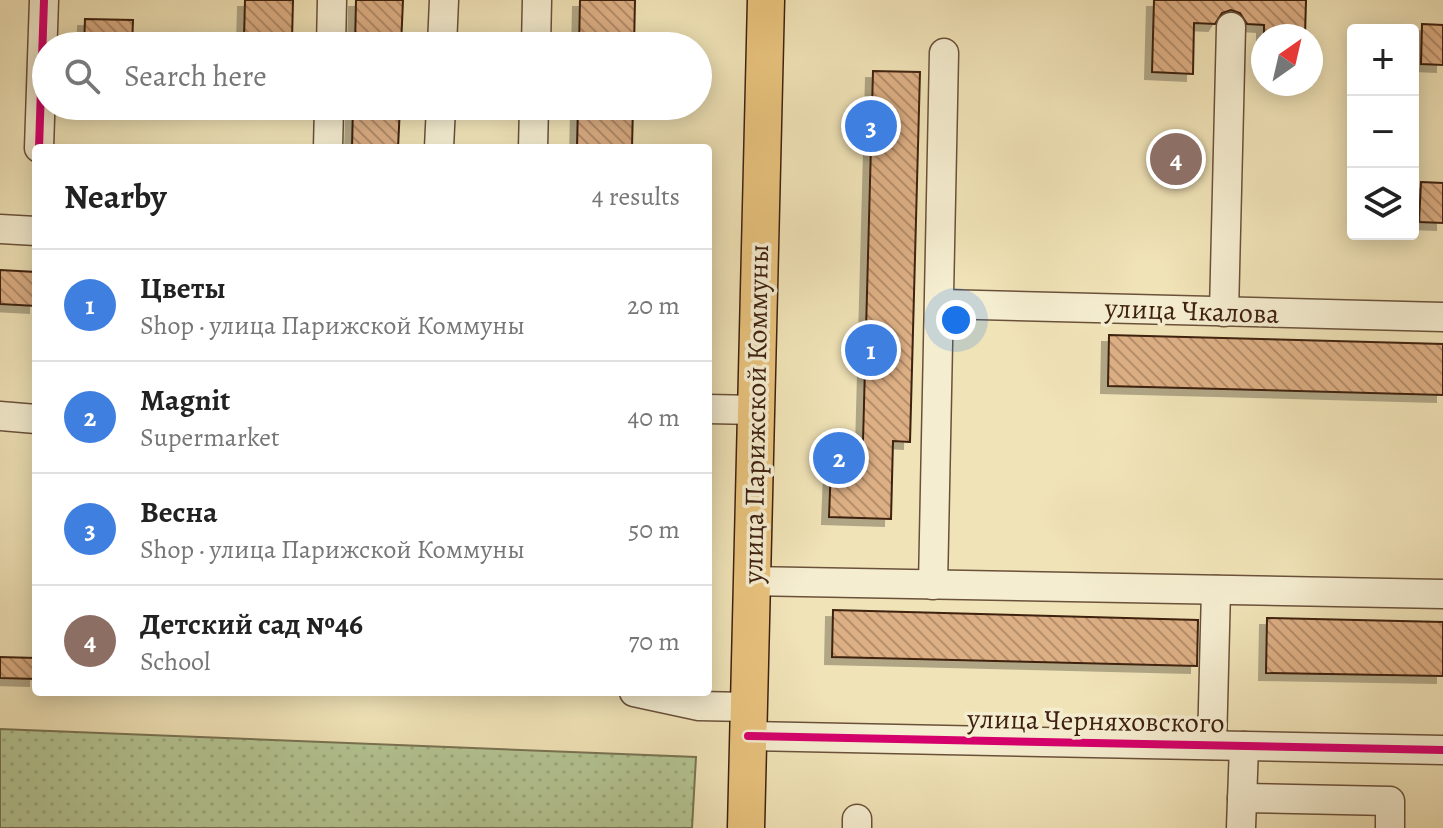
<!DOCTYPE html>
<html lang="en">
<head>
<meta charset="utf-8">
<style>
	body { margin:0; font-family:Alegreya,serif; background:#f6f6f6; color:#222 }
	.controls { position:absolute; right:24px; top:24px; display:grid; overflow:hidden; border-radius:8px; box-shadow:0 4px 20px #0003 }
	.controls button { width:72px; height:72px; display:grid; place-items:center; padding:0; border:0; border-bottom:2px solid #e0e0e0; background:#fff; color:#222; font:40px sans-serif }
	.compass { position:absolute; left:1251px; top:24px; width:72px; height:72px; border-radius:50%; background:#fff; box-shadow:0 4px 20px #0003; rotate:34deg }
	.you { position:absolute; left:956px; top:320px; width:28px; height:28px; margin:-20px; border:6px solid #fff; border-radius:50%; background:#1a73e8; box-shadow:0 0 0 12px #1a73e833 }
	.badge { display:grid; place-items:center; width:52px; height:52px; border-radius:50%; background:#8f2418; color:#fff; font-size:26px; font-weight:700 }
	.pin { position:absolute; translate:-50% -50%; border:4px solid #fff; box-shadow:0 2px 8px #0006 }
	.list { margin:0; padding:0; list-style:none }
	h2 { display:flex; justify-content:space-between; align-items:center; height:104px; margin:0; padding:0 32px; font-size:34px }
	h2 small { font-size:26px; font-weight:400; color:#767676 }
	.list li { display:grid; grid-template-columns:52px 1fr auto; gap:24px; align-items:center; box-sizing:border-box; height:112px; padding:0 32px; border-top:2px solid #e0e0e0 }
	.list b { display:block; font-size:30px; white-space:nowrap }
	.list p { margin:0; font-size:26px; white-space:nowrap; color:#767676 }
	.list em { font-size:26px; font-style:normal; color:#767676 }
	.icon { flex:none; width:44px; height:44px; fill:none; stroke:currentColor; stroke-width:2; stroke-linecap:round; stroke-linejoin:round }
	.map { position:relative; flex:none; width:1443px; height:828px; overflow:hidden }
	.search { position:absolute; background:#fff; box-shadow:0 4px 20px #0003; left:32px; top:32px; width:680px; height:88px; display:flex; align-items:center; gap:20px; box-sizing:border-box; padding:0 28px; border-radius:44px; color:#767676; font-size:30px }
	.panel { position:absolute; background:#fff; box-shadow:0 4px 20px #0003; left:32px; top:144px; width:680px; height:552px; border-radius:8px }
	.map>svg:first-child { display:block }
</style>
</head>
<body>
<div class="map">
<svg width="1443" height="828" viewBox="0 0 1443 828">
	<defs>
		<pattern id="park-dots" width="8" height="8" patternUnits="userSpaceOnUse" patternTransform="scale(2)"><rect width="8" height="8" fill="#b4c593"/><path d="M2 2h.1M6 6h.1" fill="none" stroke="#9ca97e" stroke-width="1.8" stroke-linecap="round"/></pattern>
		<pattern id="building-back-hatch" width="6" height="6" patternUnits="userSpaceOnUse" patternTransform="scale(2)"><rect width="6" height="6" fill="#ddaf84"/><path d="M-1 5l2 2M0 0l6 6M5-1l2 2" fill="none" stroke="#b58e6b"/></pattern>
		<filter id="shadow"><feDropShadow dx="-7" dy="7" stdDeviation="0" flood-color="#0004"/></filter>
	</defs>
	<rect width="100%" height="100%" fill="#f0e3b7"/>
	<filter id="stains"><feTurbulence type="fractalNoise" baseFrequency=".0025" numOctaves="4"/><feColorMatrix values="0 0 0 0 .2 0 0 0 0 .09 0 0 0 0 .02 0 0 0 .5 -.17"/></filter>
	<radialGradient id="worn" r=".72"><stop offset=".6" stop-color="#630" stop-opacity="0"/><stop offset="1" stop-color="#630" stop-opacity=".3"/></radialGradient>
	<!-- park -->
	<polygon fill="url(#park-dots)" stroke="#797252" stroke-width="2" points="0,729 696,757 692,828 0,828"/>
	<!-- building -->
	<g fill="url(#building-back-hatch)" stroke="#3e2010" stroke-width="2" filter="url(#shadow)">
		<polygon points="245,0 293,0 292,40 244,38"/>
		<polygon points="356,0 403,0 401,46 355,46"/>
		<polygon points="580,0 635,0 634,46 579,46"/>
		<polygon points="1154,0 1306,0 1305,36 1264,36 1264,25 1247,24 1240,13 1231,10 1222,13 1215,24 1194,23 1193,74 1152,72"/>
		<polygon points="85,19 133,20 132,46 84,46"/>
		<polygon points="1422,24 1443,25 1443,65 1421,64"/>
		<polygon points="873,71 920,72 910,442 893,441 891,519 829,517 832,439 863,441"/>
		<polygon points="353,106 400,106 398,148 352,148"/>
		<polygon points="578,106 633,106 632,148 577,148"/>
		<polygon points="1421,182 1443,183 1443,223 1419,222"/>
		<polygon points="0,270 36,272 36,306 0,304"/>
		<polygon points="1109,335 1443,344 1443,395 1108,386"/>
		<polygon points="833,610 1198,620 1197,666 832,657"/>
		<polygon points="1267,618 1443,622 1443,676 1266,673"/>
		<polygon points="0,657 36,658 36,679 0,678"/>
	</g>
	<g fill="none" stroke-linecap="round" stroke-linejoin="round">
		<defs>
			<g id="minor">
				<polyline points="331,46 332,0"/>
				<polyline points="442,46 444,0"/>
				<polyline points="536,46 537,0"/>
				<polyline points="39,148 44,0"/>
				<polyline points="328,148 329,106"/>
				<polyline points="439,148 441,106"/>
				<polyline points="533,148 534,106"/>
				<polyline points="0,229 36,231"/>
				<polyline points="941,304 1443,317"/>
				<polyline points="1224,312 1231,27"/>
				<polyline points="708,409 756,410"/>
				<polyline points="0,416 36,419"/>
				<polyline points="752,581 1443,594"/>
				<polyline points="933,585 944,53"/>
				<polyline points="634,692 699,706 748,707"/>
				<polyline points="748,736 1443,750"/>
				<polyline points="1212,745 1216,590"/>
				<polyline points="1242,798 1390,801 1390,828"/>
				<polyline points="857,828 857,819"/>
				<polyline points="1241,828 1244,746"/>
			</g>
			<polyline id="major" points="746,828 766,0"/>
		</defs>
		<!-- minor casing -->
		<use href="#minor" stroke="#6a513a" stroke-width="31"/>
		<!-- major casing -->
		<use href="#major" stroke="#3e2010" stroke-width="39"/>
		<!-- minor -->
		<use href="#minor" stroke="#f5edd0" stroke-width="28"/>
		<!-- major -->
		<use href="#major" stroke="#e8c27c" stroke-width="36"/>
		<defs>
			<g id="cycleway">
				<polyline points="39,148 44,0"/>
				<polyline points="748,736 1443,750"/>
			</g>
		</defs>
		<!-- cycleway casing -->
		<use href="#cycleway" stroke="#f5edd0" stroke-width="13"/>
		<!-- cycleway -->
		<use href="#cycleway" stroke="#d6006c" stroke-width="8"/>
	</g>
	<g text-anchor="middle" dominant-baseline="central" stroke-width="7" stroke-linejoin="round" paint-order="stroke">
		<!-- street labels -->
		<g font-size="28" fill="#3e2010" stroke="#f5edd0">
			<text transform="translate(1192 311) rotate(2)">улица Чкалова</text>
			<text transform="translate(756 414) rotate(-89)">улица Парижской Коммуны</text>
			<text transform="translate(1096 721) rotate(1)">улица Черняховского</text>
		</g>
	</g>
	<rect width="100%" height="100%" filter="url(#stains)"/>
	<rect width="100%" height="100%" fill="url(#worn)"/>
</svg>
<div class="controls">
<button>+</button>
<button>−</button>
<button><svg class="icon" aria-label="layers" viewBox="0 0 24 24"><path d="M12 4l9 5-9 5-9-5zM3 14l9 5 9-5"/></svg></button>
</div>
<svg class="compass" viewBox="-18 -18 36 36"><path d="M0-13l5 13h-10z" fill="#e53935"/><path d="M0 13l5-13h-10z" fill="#767676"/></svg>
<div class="you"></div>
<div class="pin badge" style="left:871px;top:350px;background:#3f7fe0">1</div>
<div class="pin badge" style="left:839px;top:458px;background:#3f7fe0">2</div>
<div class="pin badge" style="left:871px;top:126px;background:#3f7fe0">3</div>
<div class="pin badge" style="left:1176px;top:159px;background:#8d6e63">4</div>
<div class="search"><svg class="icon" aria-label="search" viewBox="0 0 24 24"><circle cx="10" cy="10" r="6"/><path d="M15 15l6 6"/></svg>Search here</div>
<section class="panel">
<h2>Nearby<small>4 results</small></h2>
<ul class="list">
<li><span class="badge" style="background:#3f7fe0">1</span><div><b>Цветы</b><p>Shop · улица Парижской Коммуны</p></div><em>20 m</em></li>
<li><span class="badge" style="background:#3f7fe0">2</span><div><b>Magnit</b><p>Supermarket</p></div><em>40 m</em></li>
<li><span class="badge" style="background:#3f7fe0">3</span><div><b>Весна</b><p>Shop · улица Парижской Коммуны</p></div><em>50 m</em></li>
<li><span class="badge" style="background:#8d6e63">4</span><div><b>Детский сад №46</b><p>School</p></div><em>70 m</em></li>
</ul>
</section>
</div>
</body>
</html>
